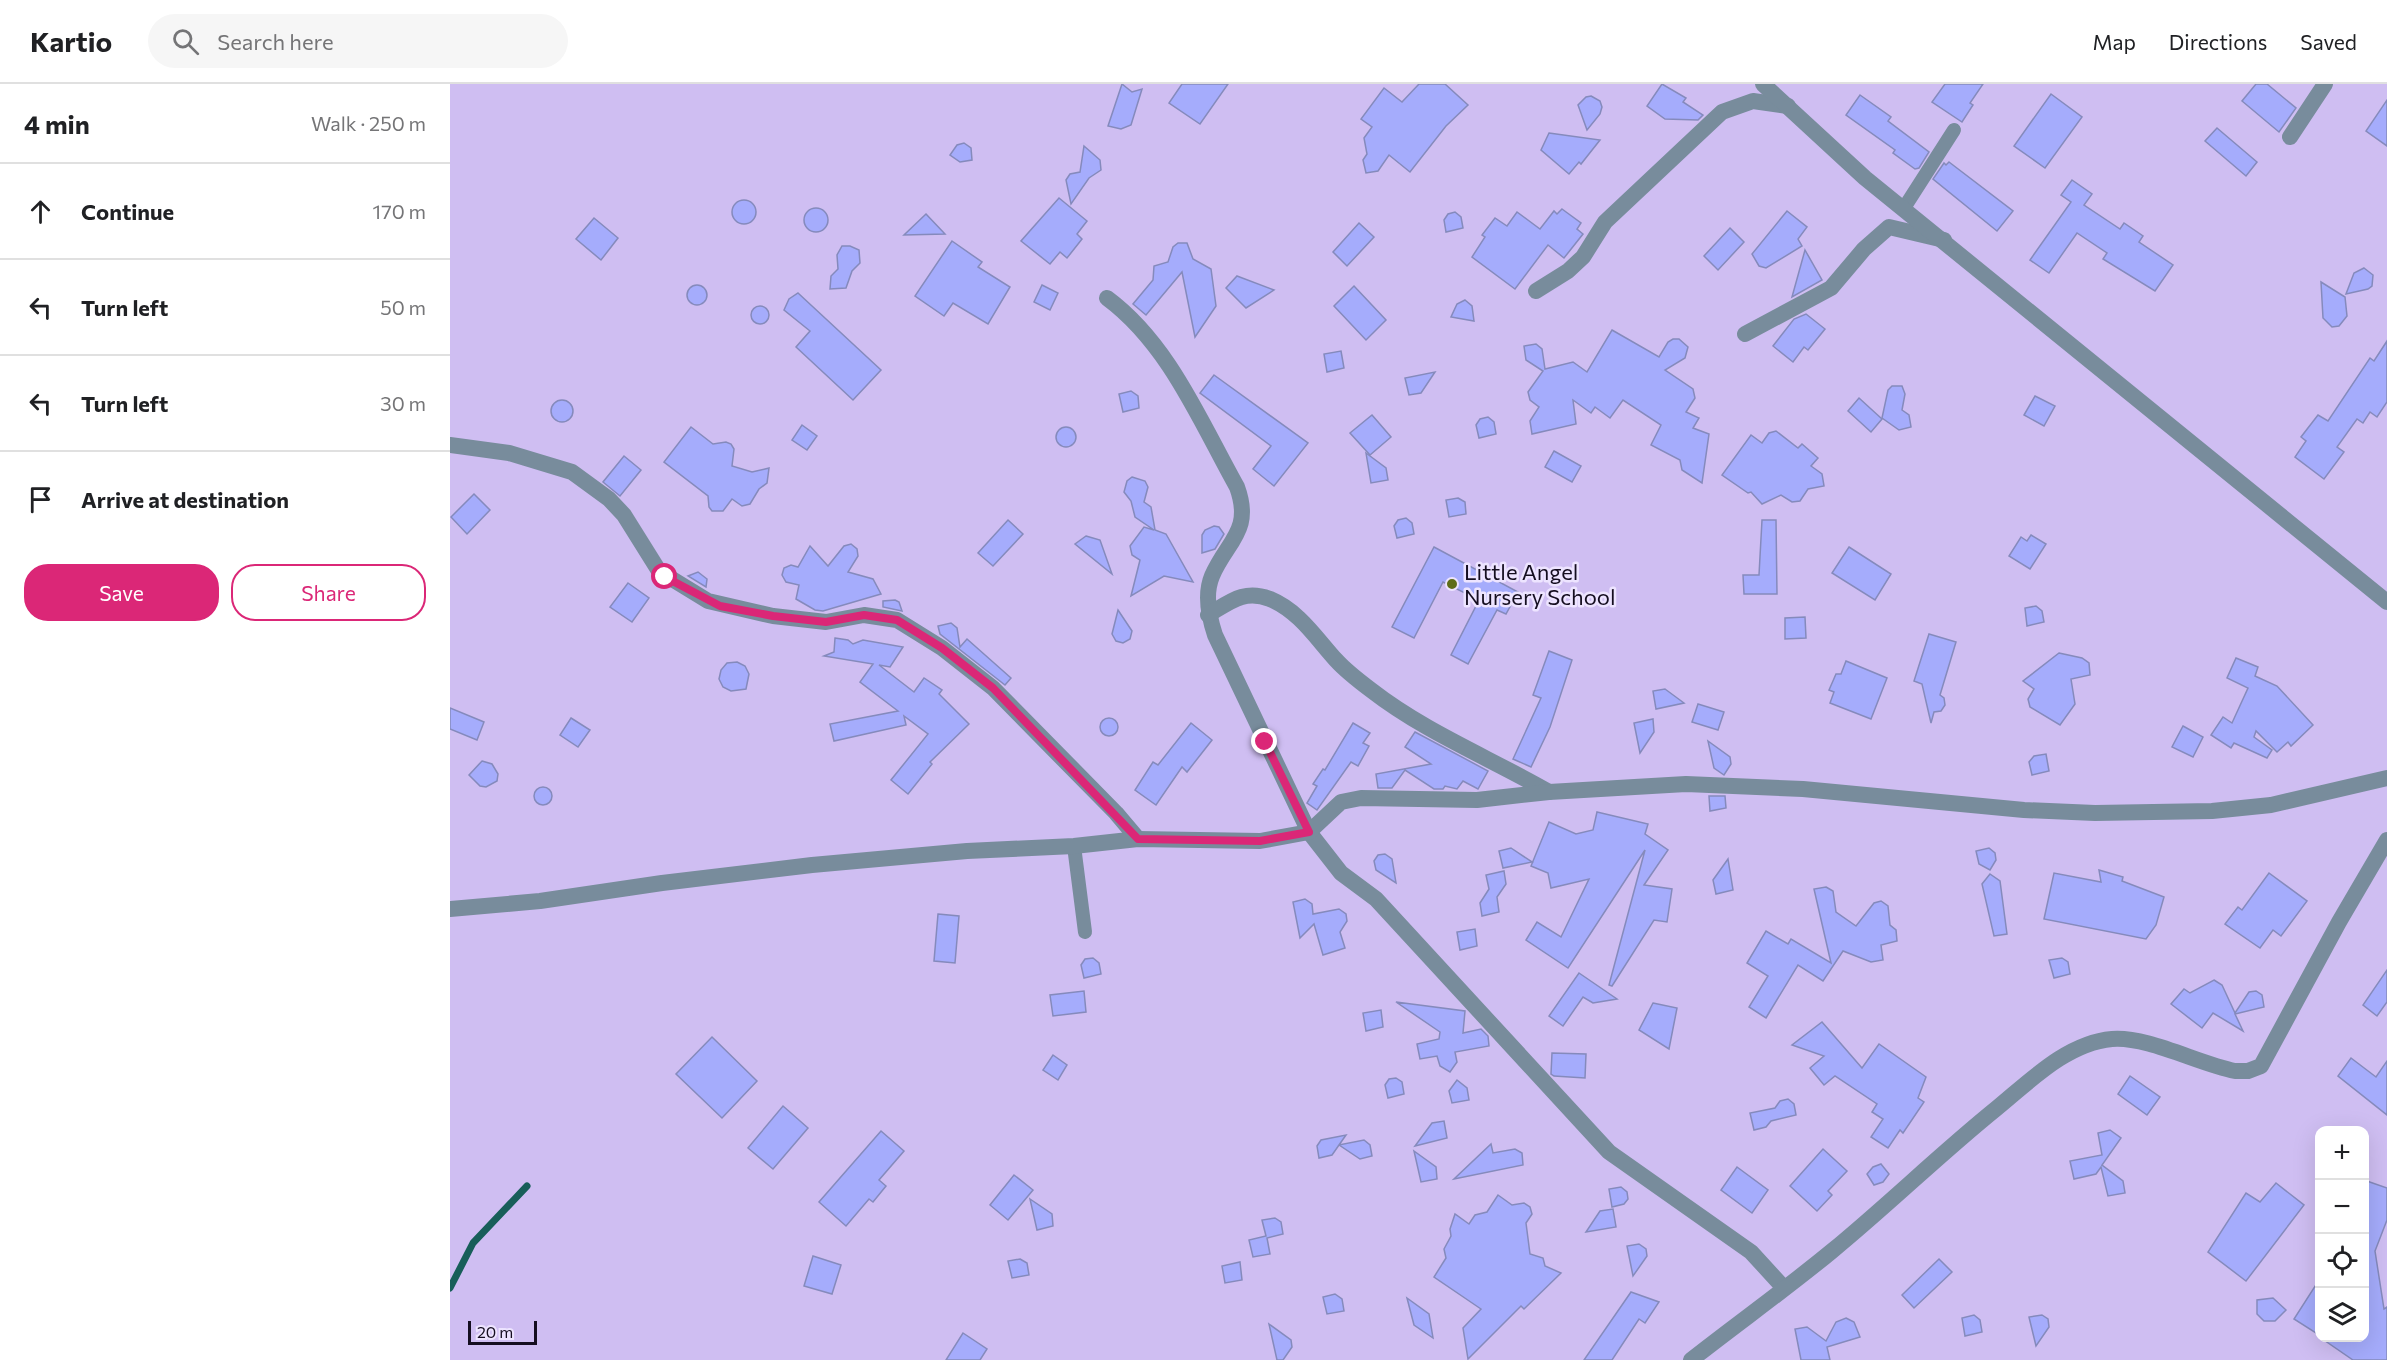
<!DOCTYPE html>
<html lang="en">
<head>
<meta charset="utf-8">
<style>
	body { margin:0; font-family:Commissioner,sans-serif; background:#f6f6f6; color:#202124 }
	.controls { position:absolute; right:18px; bottom:18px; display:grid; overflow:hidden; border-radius:12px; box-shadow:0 6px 24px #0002 }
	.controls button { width:54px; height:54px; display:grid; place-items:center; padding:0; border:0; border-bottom:2px solid #e0e0e0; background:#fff; color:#202124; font:30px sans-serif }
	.scale { position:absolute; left:18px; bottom:15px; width:69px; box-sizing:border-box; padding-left:6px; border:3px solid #150e20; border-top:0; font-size:16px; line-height:21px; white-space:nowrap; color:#150e20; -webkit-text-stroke:4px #ede4ff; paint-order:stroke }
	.stop { position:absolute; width:18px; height:18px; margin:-14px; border:4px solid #db2777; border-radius:50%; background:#fff }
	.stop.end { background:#db2777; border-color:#fff; box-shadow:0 2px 6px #0008 }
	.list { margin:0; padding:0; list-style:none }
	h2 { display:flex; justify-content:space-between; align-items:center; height:78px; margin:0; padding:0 24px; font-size:26px }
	h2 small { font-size:20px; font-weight:400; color:#757577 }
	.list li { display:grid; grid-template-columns:39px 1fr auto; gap:18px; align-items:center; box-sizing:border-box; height:96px; padding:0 24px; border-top:2px solid #e0e0e0 }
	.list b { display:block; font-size:22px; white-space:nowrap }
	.list em { font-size:20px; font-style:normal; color:#757577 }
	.actions { display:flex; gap:12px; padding:18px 24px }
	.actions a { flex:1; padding:14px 0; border:2px solid #db2777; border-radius:24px; text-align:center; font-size:21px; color:#db2777 }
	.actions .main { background:#db2777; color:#fff }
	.icon { flex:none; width:33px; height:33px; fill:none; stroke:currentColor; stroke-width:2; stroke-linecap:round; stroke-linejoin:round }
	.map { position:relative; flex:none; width:1937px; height:1276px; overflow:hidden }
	header { display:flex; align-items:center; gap:36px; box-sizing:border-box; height:84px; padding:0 30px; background:#fff; border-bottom:2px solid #e0e0e0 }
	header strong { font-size:28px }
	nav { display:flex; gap:33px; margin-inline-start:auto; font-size:21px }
	.search { width:420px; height:54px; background:#f6f6f6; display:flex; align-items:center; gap:15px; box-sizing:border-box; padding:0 21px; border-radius:33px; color:#757577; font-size:22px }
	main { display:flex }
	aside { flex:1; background:#fff }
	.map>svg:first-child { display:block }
</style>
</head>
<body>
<header>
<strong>Kartio</strong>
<div class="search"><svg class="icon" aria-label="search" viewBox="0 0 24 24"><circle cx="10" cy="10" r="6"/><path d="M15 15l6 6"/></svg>Search here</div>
<nav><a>Map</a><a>Directions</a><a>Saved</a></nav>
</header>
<main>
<aside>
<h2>4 min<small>Walk · 250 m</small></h2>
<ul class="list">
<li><svg class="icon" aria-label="ahead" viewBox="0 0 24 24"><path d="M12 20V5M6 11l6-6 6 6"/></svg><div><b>Continue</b></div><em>170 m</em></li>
<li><svg class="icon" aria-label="left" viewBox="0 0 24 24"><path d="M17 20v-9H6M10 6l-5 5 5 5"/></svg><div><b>Turn left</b></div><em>50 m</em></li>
<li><svg class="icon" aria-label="left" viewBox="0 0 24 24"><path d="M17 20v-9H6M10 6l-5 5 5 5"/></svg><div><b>Turn left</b></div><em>30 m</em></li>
<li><svg class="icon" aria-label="arrive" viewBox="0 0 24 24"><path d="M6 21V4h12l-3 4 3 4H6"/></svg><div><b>Arrive at destination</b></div></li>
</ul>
<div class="actions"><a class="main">Save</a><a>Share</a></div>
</aside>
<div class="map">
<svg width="1937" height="1276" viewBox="0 0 1937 1276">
	<rect width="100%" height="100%" fill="#cfbef2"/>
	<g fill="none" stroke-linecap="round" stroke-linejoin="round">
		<!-- stream -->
		<polyline stroke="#185e59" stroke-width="7" points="0,1204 23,1159 77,1102"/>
	</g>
	<!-- building -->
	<g fill="#a5acfc" stroke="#858abc" stroke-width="1.5">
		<polygon points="672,0 682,8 692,5 681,41 671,45 658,42"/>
		<polygon points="732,0 778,0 750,40 719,19"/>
		<polygon points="969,0 995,0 1018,21 996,42 960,88 939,71 928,87 916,89 913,76 917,70 914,54 922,43 911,35 934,4 952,18"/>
		<polygon points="1212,0 1236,14 1233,18 1253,31 1248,36 1215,35 1197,22"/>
		<polygon points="1495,0 1533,0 1520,19 1523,21 1512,38 1482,18"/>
		<polygon points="1806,0 1817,0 1846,24 1829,48 1792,17"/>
		<polygon points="1601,10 1632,33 1595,84 1564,62"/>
		<polygon points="1410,11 1441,33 1438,37 1479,68 1469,84 1465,85 1443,69 1445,66 1396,31"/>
		<polygon points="1141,12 1150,17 1152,23 1150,30 1137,46 1128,21 1136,13"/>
		<polygon points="1937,16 1937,62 1916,47"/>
		<polygon points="1767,44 1807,78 1796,92 1755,57"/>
		<polygon points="1099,49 1150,56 1131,80 1129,78 1119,90 1091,66"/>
		<polygon points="514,59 521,64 522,76 510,78 500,71 507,61"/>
		<polygon points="634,62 650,76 651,86 639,94 621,120 616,96 620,90 630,88"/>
		<polygon points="1499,78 1563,127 1547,147 1483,95 1494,79 1496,81"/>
		<polygon points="1622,96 1642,110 1634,121 1670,145 1674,139 1693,152 1689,158 1723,181 1705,207 1653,175 1657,169 1627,149 1599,189 1580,176 1621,118 1611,111"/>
		<polygon points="609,114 637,137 627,150 632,155 617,174 610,168 600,180 571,157"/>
		<circle cx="294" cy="128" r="12"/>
		<circle cx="366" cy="136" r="12"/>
		<polygon points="1112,125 1131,139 1127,145 1133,150 1114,174 1098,161 1065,205 1022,173 1035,153 1032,151 1045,134 1057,142 1067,128 1090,145 1104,127 1107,130"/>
		<polygon points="1337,127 1357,143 1348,155 1352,162 1316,184 1309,182 1302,170"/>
		<polygon points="1005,128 1011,133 1013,144 996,148 994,136 998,130"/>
		<polygon points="476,130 495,150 454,151"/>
		<polygon points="144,134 168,154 151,176 126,155"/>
		<polygon points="909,139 924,153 897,182 883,168"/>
		<polygon points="1280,144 1294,158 1268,186 1254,172"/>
		<polygon points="502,157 532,178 528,183 560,203 538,240 503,219 494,232 465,212"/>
		<polygon points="728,159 737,159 743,175 761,185 766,222 745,253 732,188 696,231 683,220 703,196 704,182 718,178 723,163"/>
		<polygon points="392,162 400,162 409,166 410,179 402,187 396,204 380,205 381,192 388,185 387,171"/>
		<polygon points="1355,166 1372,196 1342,213"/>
		<polygon points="1914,184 1923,191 1922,202 1918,205 1896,210 1904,189"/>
		<polygon points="787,192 824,206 796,224 776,204"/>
		<polygon points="1871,198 1895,213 1897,232 1889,242 1882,243 1873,234"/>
		<polygon points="592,201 608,209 600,226 584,218"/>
		<circle cx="247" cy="211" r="10"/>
		<polygon points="904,202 936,236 916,256 884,222"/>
		<polygon points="348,209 431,286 403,316 346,263 360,247 334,226 339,215"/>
		<polygon points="1015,216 1022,222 1024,237 1001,233 1007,220"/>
		<circle cx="310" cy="231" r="9"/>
		<polygon points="1356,230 1375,245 1358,266 1354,263 1343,278 1323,262 1344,235"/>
		<polygon points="1162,246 1209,273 1218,258 1223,255 1229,255 1238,263 1235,274 1215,286 1243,305 1245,314 1236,328 1249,334 1243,344 1259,350 1252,399 1232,386 1230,376 1201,361 1211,341 1173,316 1160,334 1145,323 1141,329 1123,316 1126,340 1082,350 1080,337 1089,323 1080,316 1078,308 1093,287 1076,276 1074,262 1086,260 1092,265 1095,285 1123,278 1137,288"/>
		<polygon points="1937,257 1937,318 1927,333 1920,328 1913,339 1907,335 1887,363 1894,368 1874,395 1845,373 1856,357 1851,353 1868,331 1878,337 1920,274 1924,277"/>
		<polygon points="891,267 894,284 877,288 874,270"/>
		<polygon points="985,288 971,309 959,311 955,294"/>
		<polygon points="764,291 858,359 824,402 803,385 821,362 750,309"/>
		<polygon points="1442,302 1452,302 1455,310 1452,326 1459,331 1461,343 1449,346 1432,334 1438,306"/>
		<polygon points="681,307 688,312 689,324 673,328 669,310"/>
		<polygon points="1585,312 1605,322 1594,342 1574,331"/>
		<polygon points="1409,314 1432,335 1421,348 1398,327"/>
		<circle cx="112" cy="327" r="11"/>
		<polygon points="922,331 941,353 920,371 900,349"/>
		<polygon points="1038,333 1044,338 1046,350 1029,354 1026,341 1030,335"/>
		<polygon points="352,341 367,352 357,366 342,356"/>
		<circle cx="616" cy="353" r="10"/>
		<polygon points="241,343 263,360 276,358 281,360 284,365 282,382 302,388 319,384 317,399 309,405 300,420 292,422 282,415 273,427 262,427 259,423 258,412 214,378"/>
		<polygon points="1326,347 1348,364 1352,360 1368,374 1361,382 1372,390 1374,402 1358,405 1350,417 1342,418 1331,411 1312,420 1301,408 1298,409 1272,391 1301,351 1312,359 1319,349"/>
		<polygon points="1104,367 1131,382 1122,398 1095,383"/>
		<polygon points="916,369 936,384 938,396 921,399"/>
		<polygon points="174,372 191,386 170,412 153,398"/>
		<polygon points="682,393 695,397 698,403 694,418 701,423 705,446 716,450 743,498 714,492 681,512 690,476 682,471 680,462 694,443 704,446 685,433 681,417 674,408 677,397"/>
		<polygon points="24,410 40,426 17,450 1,433"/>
		<polygon points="1008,414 1015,418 1016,430 999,433 996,416"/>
		<polygon points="956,434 962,439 964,450 947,454 944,442 948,436"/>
		<polygon points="558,436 573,450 543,482 528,469"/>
		<polygon points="1312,436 1326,436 1327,510 1294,510 1293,491 1309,491"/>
		<polygon points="764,442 769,443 774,450 765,465 752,469 752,451 755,446"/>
		<polygon points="1581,451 1596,460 1580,485 1559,472 1571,453 1577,457"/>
		<polygon points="636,452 650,456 662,490 625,460"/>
		<polygon points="401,460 407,465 408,472 398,488 423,495 431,510 373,527 365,526 346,515 349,501 336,498 332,491 334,484 341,481 348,483 360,462 378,482 394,462"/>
		<polygon points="984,463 1068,508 1056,530 1047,526 1018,580 1001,571 1029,516 993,498 964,554 942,543"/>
		<polygon points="1399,463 1441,490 1425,516 1382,489"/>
		<polygon points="248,488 257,495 256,503 238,492"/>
		<polygon points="178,499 199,514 182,538 160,523"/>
		<polygon points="445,516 449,518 452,527 433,523 433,517"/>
		<polygon points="1586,522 1592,527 1594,538 1577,542 1575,524"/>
		<polygon points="668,526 682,547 680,555 673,559 666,557 662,550"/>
		<polygon points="1355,533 1356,554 1335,555 1335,534"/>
		<polygon points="501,539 507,544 510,563 517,555 561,594 555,601 490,550 488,542"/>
		<polygon points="1479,550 1506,558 1490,611 1494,614 1495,621 1491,627 1484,628 1481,639 1472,600 1464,597"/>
		<polygon points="385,554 398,556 403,560 413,556 453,563 440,583 429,581 464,608 474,594 492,606 489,610 519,640 480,678 482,680 458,710 441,696 478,650 454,632 456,641 384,657 380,640 448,627 410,598 423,580 374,572 384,568"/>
		<polygon points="1099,567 1122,576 1100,643 1081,683 1063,675 1091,614 1083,611"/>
		<polygon points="1609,569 1632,574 1639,579 1640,591 1621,595 1625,620 1610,641 1580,623 1578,615 1584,605 1573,597"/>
		<polygon points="1786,574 1808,583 1805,592 1827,602 1863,641 1841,662 1838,658 1827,668 1806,647 1804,653 1822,666 1817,674 1784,659 1781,664 1761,651 1773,633 1782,639 1798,604 1777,594"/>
		<polygon points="1396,577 1437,594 1421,635 1380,619 1384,608 1379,606 1386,590 1391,590"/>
		<polygon points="287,578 295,582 299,590 296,605 281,607 273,603 269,595 271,586 277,579"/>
		<polygon points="1215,605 1234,619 1206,625 1203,607"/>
		<polygon points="1248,620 1274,628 1268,646 1242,638"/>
		<polygon points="0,624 34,638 27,656 0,645"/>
		<circle cx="659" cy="643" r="9"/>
		<polygon points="121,634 140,646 128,663 110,651"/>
		<polygon points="1203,635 1204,648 1190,669 1184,639"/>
		<polygon points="741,639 762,656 737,688 732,683 706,721 685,706 703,678 708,681"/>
		<polygon points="903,639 920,649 913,659 919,662 908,682 901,678 867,726 857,719 867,702 863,700 873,685 875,686"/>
		<polygon points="1733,642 1753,653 1743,673 1722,663"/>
		<polygon points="965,648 1038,687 1028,705 1013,697 1007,705 995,702 993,705 984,705 955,686 942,704 928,704 926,690 981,680 955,663"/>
		<polygon points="1258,657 1280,673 1281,680 1274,691 1264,684"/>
		<polygon points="1596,670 1599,687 1582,691 1579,678 1584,672"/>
		<polygon points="32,677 42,680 48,690 47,697 36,703 30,702 19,691"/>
		<circle cx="93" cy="712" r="9"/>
		<polygon points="1259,712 1275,712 1276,724 1260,727"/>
		<polygon points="1147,728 1198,740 1195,750 1218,766 1194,801 1222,805 1217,838 1204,836 1162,902 1159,901 1195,766 1118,884 1076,856 1087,838 1111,853 1139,795 1101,804 1098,789 1081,782 1099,738 1126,750 1143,746"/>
		<polygon points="1061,764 1082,778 1053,784 1049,767"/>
		<polygon points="1539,764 1545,769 1546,776 1540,786 1529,780 1526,767"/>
		<polygon points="935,770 942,775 946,799 926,786 924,777 928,771"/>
		<polygon points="1278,775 1283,806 1266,810 1263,796"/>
		<polygon points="1649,786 1673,793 1672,797 1714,813 1706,841 1696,855 1594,835 1604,789 1651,798"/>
		<polygon points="1054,787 1056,800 1047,813 1049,828 1032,832 1030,819 1039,805 1036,791"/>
		<polygon points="1819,789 1857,817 1831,852 1823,846 1810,864 1775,840 1788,823 1792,826"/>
		<polygon points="1540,790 1550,797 1557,850 1544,852 1532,800"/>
		<polygon points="1376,803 1383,807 1386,828 1406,842 1424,819 1431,817 1438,822 1440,841 1446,846 1447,857 1431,861 1433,876 1421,878 1393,867 1373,897 1348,881 1316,934 1299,923 1318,892 1297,879 1316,847 1338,860 1341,855 1381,879 1364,805"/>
		<polygon points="855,815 862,820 863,830 889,825 896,830 897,837 890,848 895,864 873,871 864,840 850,854 843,818"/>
		<polygon points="488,830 509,832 505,879 484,877"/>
		<polygon points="1025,845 1027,862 1010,866 1007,848"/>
		<polygon points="643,874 649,879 651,890 634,894 631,881 635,875"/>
		<polygon points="1612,874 1618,878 1620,890 1604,894 1599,876"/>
		<polygon points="1937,886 1937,918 1927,932 1913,921"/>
		<polygon points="1129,889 1167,915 1143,919 1133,913 1113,942 1099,932"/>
		<polygon points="1764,896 1772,901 1785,929 1799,908 1806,907 1812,911 1814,923 1785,930 1793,947 1763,929 1752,944 1721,920 1734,905 1740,909"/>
		<polygon points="634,907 636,928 603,932 600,911"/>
		<polygon points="946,918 1015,927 1013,949 1031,945 1038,952 1039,962 1005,968 1007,978 1000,988 990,982 987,972 970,975 967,960 989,955 990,948"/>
		<polygon points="1203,919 1227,924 1219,965 1189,946"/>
		<polygon points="931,926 933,943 916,947 913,929"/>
		<polygon points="1372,938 1412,984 1429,960 1476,993 1468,1014 1474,1018 1453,1049 1450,1046 1438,1064 1421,1053 1433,1035 1422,1028 1427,1020 1385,992 1374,1001 1360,984 1374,972 1342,961"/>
		<polygon points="262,953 307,997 272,1034 226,990"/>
		<polygon points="1102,969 1136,970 1135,994 1104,992 1101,990"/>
		<polygon points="603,971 617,981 608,996 593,986"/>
		<polygon points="1901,974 1926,993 1937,977 1937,1031 1888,992"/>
		<polygon points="1680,992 1710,1013 1697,1031 1668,1010"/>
		<polygon points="946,994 952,998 954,1010 938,1014 935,1001 939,995"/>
		<polygon points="1007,996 1017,1004 1019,1016 1002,1019 999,1007"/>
		<polygon points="1338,1015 1344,1020 1346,1031 1321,1037 1316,1043 1304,1046 1300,1029 1325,1024 1330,1017"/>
		<polygon points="333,1022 358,1044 323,1085 298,1064"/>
		<polygon points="994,1037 997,1054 965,1062 982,1039"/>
		<polygon points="1660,1046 1671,1054 1652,1081 1673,1097 1675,1109 1658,1112 1651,1083 1646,1090 1624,1095 1620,1077 1652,1071 1648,1049"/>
		<polygon points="431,1047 454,1067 429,1096 436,1102 423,1118 419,1115 396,1142 369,1118"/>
		<polygon points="896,1051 889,1061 914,1056 920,1061 922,1072 910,1075 889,1061 882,1071 869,1074 867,1062 871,1056"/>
		<polygon points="1041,1060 1043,1069 1065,1065 1072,1069 1073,1081 1004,1095"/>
		<polygon points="1373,1065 1397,1087 1378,1107 1382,1111 1367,1127 1340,1102"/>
		<polygon points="964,1067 986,1083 987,1095 971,1098"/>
		<polygon points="1431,1080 1439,1090 1433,1098 1424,1101 1417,1090 1423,1083"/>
		<polygon points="1287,1083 1318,1106 1302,1129 1271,1106"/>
		<polygon points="564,1091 583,1106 558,1136 540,1121"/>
		<polygon points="1914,1096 1937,1104 1937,1136 1925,1167 1934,1225 1937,1223 1937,1276 1903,1276 1871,1254 1914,1254"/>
		<polygon points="1826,1099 1854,1121 1796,1197 1758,1168 1796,1109 1810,1118"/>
		<polygon points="1171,1103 1177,1108 1178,1115 1174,1120 1162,1123 1159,1105"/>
		<polygon points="1048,1111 1062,1121 1074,1119 1080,1123 1082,1130 1076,1139 1080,1170 1093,1174 1095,1182 1111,1189 1074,1225 1071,1222 1018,1275 1013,1244 1031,1225 984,1193 996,1174 994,1165 1001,1152 1000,1145 1005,1130 1019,1140 1025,1131 1037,1128"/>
		<polygon points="580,1115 602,1130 603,1142 587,1146"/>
		<polygon points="1163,1125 1166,1143 1136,1148 1150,1127"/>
		<polygon points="825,1134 831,1138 833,1150 817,1154 820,1170 803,1173 799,1156 816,1152 812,1136"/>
		<polygon points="1189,1160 1196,1165 1197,1172 1183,1192 1177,1162"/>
		<polygon points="363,1172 391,1181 382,1210 354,1202"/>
		<polygon points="570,1175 577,1179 579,1191 562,1194 558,1177"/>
		<polygon points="1489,1175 1502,1188 1464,1224 1452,1211"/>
		<polygon points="790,1178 792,1196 775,1199 772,1182"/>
		<polygon points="1869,1196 1869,1251 1844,1235"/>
		<polygon points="1181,1208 1209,1218 1195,1239 1189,1235 1162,1276 1134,1276"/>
		<polygon points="885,1210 892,1215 894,1227 877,1230 873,1213"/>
		<polygon points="957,1214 979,1230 983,1254 964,1241"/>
		<polygon points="1823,1214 1836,1226 1825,1237 1814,1237 1807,1230 1807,1216"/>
		<polygon points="1524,1231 1530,1236 1532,1248 1515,1252 1512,1234"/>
		<polygon points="1592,1231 1598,1235 1599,1243 1586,1262 1579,1233"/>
		<polygon points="1396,1234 1404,1238 1410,1253 1377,1263 1380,1276 1351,1276 1345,1245 1357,1243 1376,1257 1386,1238"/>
		<polygon points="819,1240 841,1256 842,1263 833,1276 827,1276"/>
		<polygon points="513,1249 537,1265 530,1276 496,1276"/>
	</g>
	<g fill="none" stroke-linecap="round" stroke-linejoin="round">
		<!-- service -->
		<g stroke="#788c9c" stroke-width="14">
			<polyline points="1454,124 1504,46"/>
			<polyline points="624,762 635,848"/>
		</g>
		<!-- minor -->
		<g stroke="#788c9c" stroke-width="16">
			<polyline points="1840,53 1875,0"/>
			<polyline points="1086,207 1118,187 1133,173 1155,138 1272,28 1303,17 1338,22"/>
			<path d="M 657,214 C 719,260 750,337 787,403 C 803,447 777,457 762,492 C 754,511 759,533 765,551 L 859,748 L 891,789 L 926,815 L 1159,1068 L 1301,1168 L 1334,1204"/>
			<polyline points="1295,250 1381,204 1414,165 1439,143 1494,156"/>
			<polyline points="0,361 59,369 122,388 159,415 174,431 209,487 258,517 323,532 376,538 414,531 447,536 492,564 543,604 666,729 688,755"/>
			<path d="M 758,531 C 780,518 794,505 820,515 C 849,527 866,554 886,576 C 896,587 909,597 921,606 C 975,648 1040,674 1099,708"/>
			<polyline points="0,825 90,817 212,799 362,781 517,767 624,762 688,755 810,757 859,748 891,718 911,714 1027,716 1099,708 1236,700 1353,705 1574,726 1645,729 1762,727 1821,721 1937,694"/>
			<path d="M 1241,1276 C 1288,1239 1336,1205 1382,1167 C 1438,1121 1490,1070 1547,1024 C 1580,997 1617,959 1662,955 C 1697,952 1749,980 1785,987 L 1798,987 L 1811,982 L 1889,838 L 1937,756"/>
		</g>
		<!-- tertiary -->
		<polyline stroke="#788c9c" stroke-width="16" points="1313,0 1415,94 1937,518"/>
	</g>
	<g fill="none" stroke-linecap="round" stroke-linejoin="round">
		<!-- route -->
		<polyline stroke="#db2777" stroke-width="8" points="215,493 270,522 323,532 376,538 414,531 447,536 492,564 543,604 688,755 810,757 859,748 815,658"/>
	</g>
	<!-- markers -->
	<circle fill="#5e6d19" stroke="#ede4ff" stroke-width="2" cx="1002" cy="500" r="6"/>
	<g text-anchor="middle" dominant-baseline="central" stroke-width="5" stroke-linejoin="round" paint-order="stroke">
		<!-- poi labels -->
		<g font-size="22" fill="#150e20" stroke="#ede4ff" text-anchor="start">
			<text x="1014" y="487">Little Angel<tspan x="1014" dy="25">Nursery School</tspan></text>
		</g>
	</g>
</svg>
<div class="controls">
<button>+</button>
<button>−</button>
<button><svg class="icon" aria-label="locate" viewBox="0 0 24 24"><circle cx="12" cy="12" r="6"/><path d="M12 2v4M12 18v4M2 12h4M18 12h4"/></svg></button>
<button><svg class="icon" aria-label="layers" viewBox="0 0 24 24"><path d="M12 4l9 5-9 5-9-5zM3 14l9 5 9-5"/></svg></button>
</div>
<div class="scale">20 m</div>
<div class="stop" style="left:215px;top:493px"></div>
<div class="stop end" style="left:815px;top:658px"></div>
</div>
</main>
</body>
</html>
